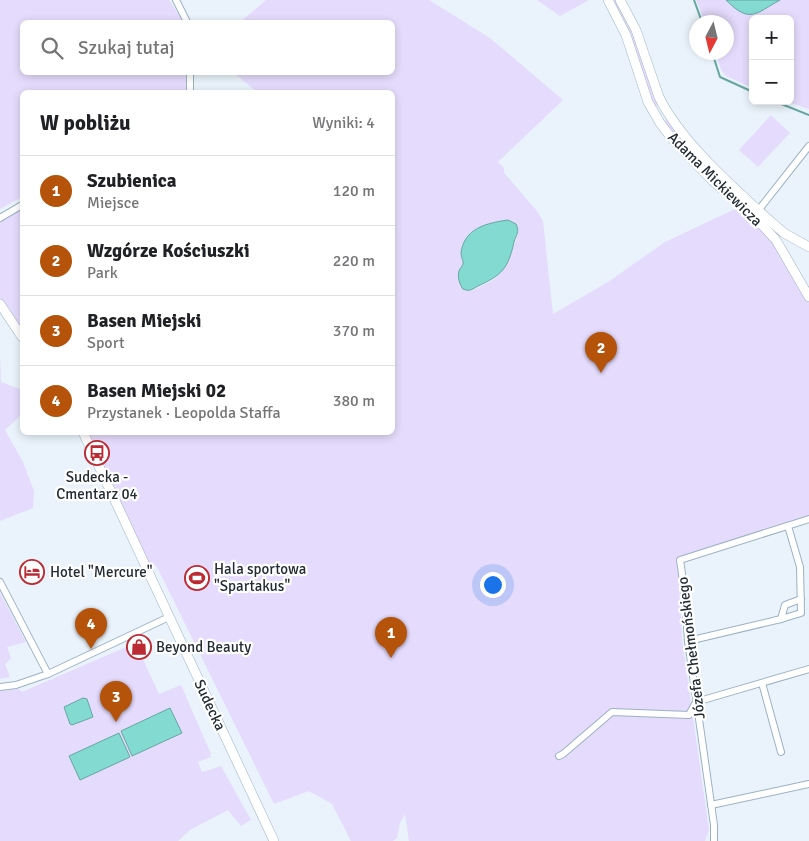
<!DOCTYPE html>
<html lang="pl">
<head>
<meta charset="utf-8">
<style>
	body { margin:0; font-family:Signika,sans-serif; background:#f6f6f6; color:#202124 }
	.controls { position:absolute; right:15px; top:15px; display:grid; overflow:hidden; border-radius:8px; box-shadow:0 2px 8px #0003 }
	.controls button { width:45px; height:45px; display:grid; place-items:center; padding:0; border:0; border-bottom:1px solid #e0e0e0; background:#fff; color:#202124; font:25px sans-serif }
	.compass { position:absolute; left:689px; top:15px; width:45px; height:45px; border-radius:50%; background:#fff; box-shadow:0 2px 8px #0003; rotate:187deg }
	.you { position:absolute; left:492px; top:584px; width:18px; height:18px; margin:-12px; border:4px solid #fff; border-radius:50%; background:#1a73e8; box-shadow:0 0 0 8px #1a73e833 }
	.badge { display:grid; place-items:center; width:32px; height:32px; border-radius:50%; background:#b45309; color:#fff; font-size:16px; font-weight:700 }
	.pin { position:absolute; translate:-50% -41px; filter:drop-shadow(0 1px 2px #0008) }
	.pin::after { content:''; position:absolute; top:26px; width:18px; height:15px; background:inherit; clip-path:polygon(0 0,100% 0,50% 100%) }
	.list { margin:0; padding:0; list-style:none }
	h2 { display:flex; justify-content:space-between; align-items:center; height:65px; margin:0; padding:0 20px; font-size:21px }
	h2 small { font-size:16px; font-weight:400; color:#757577 }
	.list li { display:grid; grid-template-columns:32px 1fr auto; gap:15px; align-items:center; box-sizing:border-box; height:70px; padding:0 20px; border-top:1px solid #e0e0e0 }
	.list b { display:block; font-size:19px; white-space:nowrap }
	.list p { margin:0; font-size:16px; white-space:nowrap; color:#757577 }
	.list em { font-size:16px; font-style:normal; color:#757577 }
	.icon { flex:none; width:28px; height:28px; fill:none; stroke:currentColor; stroke-width:2; stroke-linecap:round; stroke-linejoin:round }
	.map { position:relative; flex:none; width:809px; height:841px; overflow:hidden }
	.search { position:absolute; background:#fff; box-shadow:0 2px 8px #0003; left:20px; top:20px; width:375px; height:55px; display:flex; align-items:center; gap:12px; box-sizing:border-box; padding:0 18px; border-radius:8px; color:#757577; font-size:19px }
	.panel { position:absolute; background:#fff; box-shadow:0 2px 8px #0003; left:20px; top:90px; width:375px; height:345px; border-radius:8px }
	.map>svg:first-child { display:block }
</style>
</head>
<body>
<div class="map">
<svg width="809" height="841" viewBox="0 0 809 841">
	<rect width="100%" height="100%" fill="#eaf3fb"/>
	<!-- green -->
	<g fill="#e5dbfc" fill-rule="evenodd">
		<polygon points="0,0 169,0 184,22 22,22 22,72 187,73 187,92 22,92 22,197 0,209"/>
		<path d="M 266,0 L 429,0 L 490,38 L 563,100 L 498,162 L 504,168 L 504,173 L 537,211 L 543,221 L 553,314 L 608,282 L 665,242 L 735,209 L 744,210 L 770,240 L 809,301 L 809,519 L 680,560 L 678,567 L 682,639 L 709,830 L 705,841 L 409,841 L 405,814 L 400,823 L 397,838 L 393,841 L 351,841 L 332,804 L 309,791 L 274,804 L 156,565 L 147,570 L 83,433 L 392,432 L 392,92 L 257,92 L 234,73 L 392,72 L 392,22 L 240,22 ZM 507,220 L 517,225 L 518,234 L 513,248 L 502,271 L 493,280 L 471,291 L 464,289 C 460,285 457,277 459,271 C 460,269 462,267 463,264 C 464,261 461,257 461,253 C 463,228 487,223 507,220 Z"/>
		<polygon points="537,0 589,0 560,16"/>
		<polygon points="611,0 615,0 633,32 658,103 657,106 653,105"/>
		<polygon points="696,0 809,0 809,109 784,101 790,101 790,19 753,19 753,88 726,76 721,70 716,53 726,52 726,22 705,22"/>
		<polygon points="771,115 790,133 758,167 739,150"/>
		<polygon points="668,119 747,204 745,207 677,140 663,122"/>
		<polygon points="22,205 22,337 0,304 0,218"/>
		<polygon points="0,355 1,382 22,390 22,414 5,430 23,462 34,491 33,508 0,521"/>
		<polygon points="0,593 26,642 7,647 11,658 5,664 10,677 0,679"/>
		<polygon points="126,647 132,659 141,655 159,694 181,685 211,754 210,755 211,757 198,762 202,772 221,766 251,820 241,826 228,810 190,830 178,841 0,841 0,691 19,689 22,692"/>
	</g>
	<!-- water -->
	<g fill="#83dad1" stroke="#66a6a2">
		<path d="M 726,0 L 780,0 C 755,14 750,24 726,0 Z"/>
		<path d="M 508,220 L 516,224 C 520,232 516,235 514,242 C 508,269 502,275 478,286 C 472,289 471,292 463,289 C 460,285 457,277 459,271 C 460,268 462,267 463,264 C 464,261 461,258 461,253 C 464,228 487,223 508,220 Z"/>
		<polygon points="83,698 87,699 93,717 72,725 70,724 64,707"/>
		<polygon points="170,708 182,733 132,756 121,731"/>
		<polygon points="119,733 130,757 80,780 69,756"/>
	</g>
	<g fill="none" stroke-linecap="round" stroke-linejoin="round">
		<!-- stream -->
		<g stroke="#66a6a2" stroke-width="2">
			<polyline points="694,0 702,22"/>
			<polyline points="712,52 720,77 753,92"/>
			<polyline points="774,101 809,115"/>
		</g>
		<defs>
			<g id="street">
				<polyline points="176,0 187,22"/>
				<polyline points="190,92 190,72"/>
				<polyline points="757,212 809,146"/>
				<polyline points="0,218 22,205"/>
				<polyline points="0,582 48,674"/>
				<polyline points="781,619 785,605 801,599"/>
				<polyline points="688,641 781,619 801,613 800,567 788,526"/>
				<polyline points="762,683 781,752"/>
				<polyline points="0,687 16,685 48,674 169,617"/>
				<polyline points="696,702 809,669"/>
				<polyline points="559,756 563,754 612,712 689,715 696,702"/>
				<polyline points="711,805 809,784"/>
				<polyline points="714,841 714,825 688,641 684,588 680,560 809,519"/>
			</g>
			<g id="secondary">
				<polyline points="608,0 626,35 648,102 660,123 673,140 713,181 764,227 776,240 809,297"/>
				<path d="M 620,0 L 636,30 L 659,97 C 681,142 732,186 769,220 L 784,233 L 809,247"/>
				<polyline points="0,304 22,337"/>
				<polyline points="83,432 274,841"/>
			</g>
		</defs>
		<!-- street casing -->
		<use href="#street" stroke="#9bb2c4" stroke-width="8"/>
		<!-- secondary casing -->
		<use href="#secondary" stroke="#9bb2c4" stroke-width="10"/>
		<!-- street -->
		<use href="#street" stroke="#fff" stroke-width="6"/>
		<!-- secondary -->
		<use href="#secondary" stroke="#fff" stroke-width="9"/>
	</g>
	<!-- icons -->
	<defs>
		<symbol id="bus-ring" viewBox="-11 -11 22 22"><circle r="9.5" fill="#fff" stroke="#bb2b33" stroke-width="1.5"/><path d="M-5-6H5V4H4V6H2V4H-2V6H-4V4H-5ZM-3.5-4V0h7V-4ZM-3.5 1.2v1.5H-2V1.2ZM2 1.2v1.5H3.5V1.2Z" fill="#bb2b33"/></symbol>
		<symbol id="hotel-ring" viewBox="-11 -11 22 22"><circle r="9.5" fill="#fff" stroke="#bb2b33" stroke-width="1.5"/><path d="M-6-4.5h1.5V1H6V5H4.5V3h-9V5H-6ZM-4 0a1.8 1.8 0 1 1 3.6 0ZM.5 0V-2.5h3Q6-2.5 6 0Z" fill="#bb2b33"/></symbol>
		<symbol id="stadium-ring" viewBox="-11 -11 22 22"><circle r="9.5" fill="#fff" stroke="#bb2b33" stroke-width="1.5"/><path d="M0-5a6.5 5 0 1 0 0 10a6.5 5 0 1 0 0-10ZM-3.5-1.8h7v3.6h-7Z" fill="#bb2b33"/></symbol>
		<symbol id="shop-ring" viewBox="-11 -11 22 22"><circle r="9.5" fill="#fff" stroke="#bb2b33" stroke-width="1.5"/><path d="M-5-2.5h2.3a2.7 3.5 0 0 1 5.4 0H5L5.5 6h-11ZM-1.5-2.5h3a1.5 2.3 0 0 0-3 0Z" fill="#bb2b33"/></symbol>
	</defs>
	<g fill-rule="evenodd">
		<use href="#bus-ring" x="83" y="439" width="28" height="28"/>
		<use href="#hotel-ring" x="18" y="558" width="28" height="28"/>
		<use href="#stadium-ring" x="183" y="564" width="28" height="28"/>
		<use href="#shop-ring" x="125" y="633" width="28" height="28"/>
	</g>
	<g text-anchor="middle" dominant-baseline="central" stroke-width="4.5" stroke-linejoin="round" paint-order="stroke">
		<!-- street labels -->
		<g font-size="15" fill="#232c33" stroke="#fff">
			<text transform="translate(715 179) rotate(45)">Adama Mickiewicza</text>
			<text transform="translate(691 648) rotate(-97)">Józefa Chełmońskiego</text>
			<text transform="translate(210 705) rotate(65)">Sudecka</text>
		</g>
		<!-- poi labels -->
		<g font-size="15" fill="#232c33" stroke="#fff" text-anchor="start">
			<text x="97" y="477" text-anchor="middle">Sudecka -<tspan x="97" dy="17">Cmentarz 04</tspan></text>
			<text x="214" y="569">Hala sportowa<tspan x="214" dy="17">"Spartakus"</tspan></text>
			<text x="50" y="572">Hotel "Mercure"</text>
			<text x="156" y="647">Beyond Beauty</text>
		</g>
	</g>
</svg>
<div class="controls">
<button>+</button>
<button>−</button>
</div>
<svg class="compass" viewBox="-18 -18 36 36"><path d="M0-13l5 13h-10z" fill="#e53935"/><path d="M0 13l5-13h-10z" fill="#757577"/></svg>
<div class="you"></div>
<div class="pin badge" style="left:391px;top:658px">1</div>
<div class="pin badge" style="left:601px;top:373px">2</div>
<div class="pin badge" style="left:116px;top:722px">3</div>
<div class="pin badge" style="left:91px;top:649px">4</div>
<div class="search"><svg class="icon" aria-label="search" viewBox="0 0 24 24"><circle cx="10" cy="10" r="6"/><path d="M15 15l6 6"/></svg>Szukaj tutaj</div>
<section class="panel">
<h2>W pobliżu<small>Wyniki: 4</small></h2>
<ul class="list">
<li><span class="badge">1</span><div><b>Szubienica</b><p>Miejsce</p></div><em>120 m</em></li>
<li><span class="badge">2</span><div><b>Wzgórze Kościuszki</b><p>Park</p></div><em>220 m</em></li>
<li><span class="badge">3</span><div><b>Basen Miejski</b><p>Sport</p></div><em>370 m</em></li>
<li><span class="badge">4</span><div><b>Basen Miejski 02</b><p>Przystanek · Leopolda Staffa</p></div><em>380 m</em></li>
</ul>
</section>
</div>
</body>
</html>
